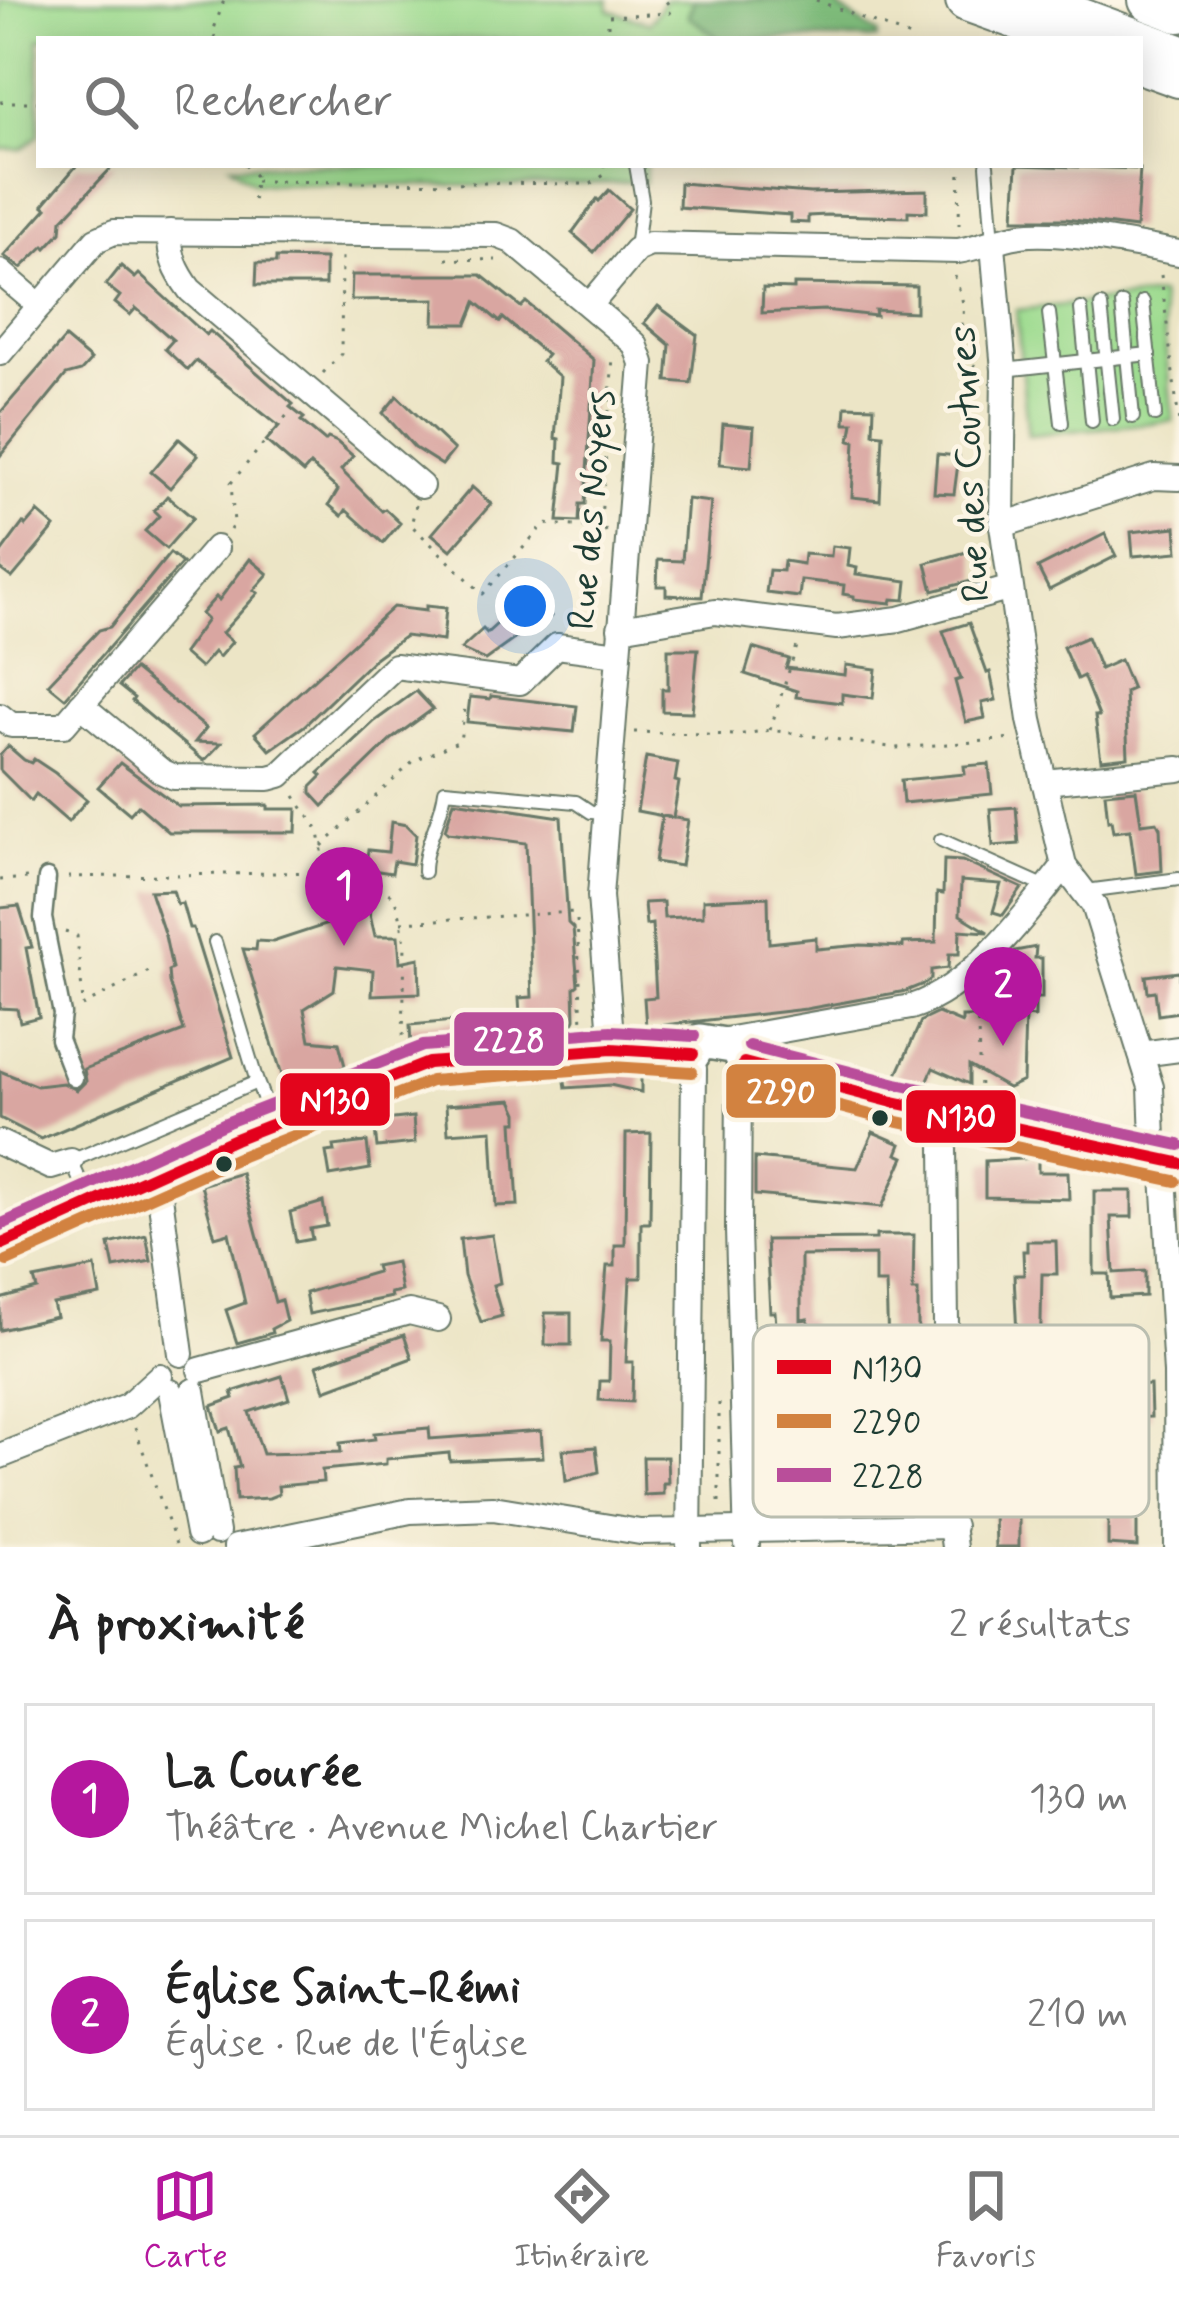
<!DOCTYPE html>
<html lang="fr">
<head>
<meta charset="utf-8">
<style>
	body { margin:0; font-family:Mynerve,sans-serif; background:#f2f2f2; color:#222 }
	.you { position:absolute; left:525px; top:606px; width:42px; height:42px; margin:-30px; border:9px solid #fff; border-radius:50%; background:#1a73e8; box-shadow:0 0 0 18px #1a73e833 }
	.badge { display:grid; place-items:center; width:78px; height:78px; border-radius:50%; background:#b5179e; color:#fff; font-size:39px; font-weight:700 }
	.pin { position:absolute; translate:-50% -99px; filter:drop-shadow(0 3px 6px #0008) }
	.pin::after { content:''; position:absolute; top:63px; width:42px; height:36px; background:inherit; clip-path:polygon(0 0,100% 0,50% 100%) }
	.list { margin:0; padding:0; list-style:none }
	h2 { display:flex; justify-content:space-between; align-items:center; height:156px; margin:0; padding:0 48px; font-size:51px }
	h2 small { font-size:39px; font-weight:400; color:#767676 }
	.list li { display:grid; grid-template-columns:78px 1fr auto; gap:36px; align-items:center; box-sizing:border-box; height:192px; margin:0 24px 24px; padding:0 24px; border:3px solid #e0e0e0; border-radius:0px }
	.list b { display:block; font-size:45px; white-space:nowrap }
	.list p { margin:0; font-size:39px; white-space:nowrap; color:#767676 }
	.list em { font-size:39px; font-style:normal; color:#767676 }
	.icon { flex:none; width:66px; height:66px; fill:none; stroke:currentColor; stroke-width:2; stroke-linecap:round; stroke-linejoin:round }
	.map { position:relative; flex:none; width:1179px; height:1547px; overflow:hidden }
	.search { position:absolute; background:#fff; box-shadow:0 6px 30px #0003; left:36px; right:36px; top:36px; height:132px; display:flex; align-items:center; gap:30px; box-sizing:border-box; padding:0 42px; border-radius:0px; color:#767676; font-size:45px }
	.sheet { height:588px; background:#fff }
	nav { display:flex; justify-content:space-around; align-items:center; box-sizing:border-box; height:168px; border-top:3px solid #e0e0e0; background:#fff; font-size:33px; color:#767676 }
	nav a { display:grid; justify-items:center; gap:6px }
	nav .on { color:#b5179e }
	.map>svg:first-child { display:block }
</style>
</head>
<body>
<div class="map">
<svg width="1179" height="1547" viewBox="0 0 1179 1547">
	<rect width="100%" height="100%" fill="#fcf5e5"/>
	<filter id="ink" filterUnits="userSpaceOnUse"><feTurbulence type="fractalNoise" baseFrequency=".00833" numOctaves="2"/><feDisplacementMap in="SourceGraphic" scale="24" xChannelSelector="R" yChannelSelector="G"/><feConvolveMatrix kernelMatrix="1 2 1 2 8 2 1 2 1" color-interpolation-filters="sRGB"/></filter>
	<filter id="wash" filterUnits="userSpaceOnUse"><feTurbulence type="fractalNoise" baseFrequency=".004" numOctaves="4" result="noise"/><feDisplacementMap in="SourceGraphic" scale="48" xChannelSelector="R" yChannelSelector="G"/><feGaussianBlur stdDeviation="2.7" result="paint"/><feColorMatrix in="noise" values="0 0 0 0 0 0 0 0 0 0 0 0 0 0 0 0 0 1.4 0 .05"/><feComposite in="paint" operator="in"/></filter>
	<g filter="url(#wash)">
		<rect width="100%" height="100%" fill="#ece5c6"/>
		<!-- green -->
		<g fill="#9edb90" stroke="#5e8c62" stroke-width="3">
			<polygon points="0,0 608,0 609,10 650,23 665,0 694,0 688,16 720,39 39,39 39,135 22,149 0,149"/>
			<polygon points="231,165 646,165 645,182 507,186 254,183"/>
			<polygon points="1160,295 1173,421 1028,435 1016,310"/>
		</g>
		<!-- forest -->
		<polygon fill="#7ebb7a" stroke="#4e7c57" stroke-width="3" points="694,0 835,0 840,9 878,34 877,39 720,39 688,16"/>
		<g id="blocks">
			<!-- building -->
			<g fill="#d9a6a1">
				<polygon points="77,165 114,165 62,220 61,232 46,248 44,246 21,268 4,256 47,208 43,205"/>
				<polygon points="1017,165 1140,169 1136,228 1066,219 1014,219"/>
				<polygon points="680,183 810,193 927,190 927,212 908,211 908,217 827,215 808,216 808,223 790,222 790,215 679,207"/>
				<polygon points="609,190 630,209 594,252 572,233 597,199 599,201"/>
				<polygon points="276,258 325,259 325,285 256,285 257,263 276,263"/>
				<polygon points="121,266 135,278 139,274 206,335 210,331 293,404 290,407 304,418 301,421 325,441 328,438 337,442 353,456 341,470 382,511 385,509 400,523 383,543 346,510 342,516 329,505 338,490 310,465 303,473 266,441 279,426 196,361 188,370 165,349 173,340 136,308 130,315 115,303 120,296 106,285"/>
				<polygon points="352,275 481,275 521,307 526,302 594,360 585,504 580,504 579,522 558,521 564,463 558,462 559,439 555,438 560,377 542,361 547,355 503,318 500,322 476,302 467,324 434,324 435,299 351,300"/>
				<polygon points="794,284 916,286 916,312 875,310 876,316 824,310 762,313 763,288 794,289"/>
				<polygon points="658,306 697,335 691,383 667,381 670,345 644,323"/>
				<polygon points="65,338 91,360 81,371 66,375 0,456 0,413"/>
				<polygon points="397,396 454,450 442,465 415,448 383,413"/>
				<polygon points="846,406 874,407 873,433 883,434 880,500 852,497 855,441 850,440 853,423 845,423"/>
				<polygon points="723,424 754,427 751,467 720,464"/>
				<polygon points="179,439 198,455 170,488 151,472"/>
				<polygon points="937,454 959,456 954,494 934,493"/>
				<polygon points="472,487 491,504 451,550 432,534"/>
				<polygon points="167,496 193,518 166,549 145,531 159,516 154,511"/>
				<polygon points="687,499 711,502 702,597 666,595 666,586 657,586 658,560 682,561"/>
				<polygon points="38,512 55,527 12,578 0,569 0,554 23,523 26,526"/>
				<polygon points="1176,527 1178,552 1133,556 1131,532"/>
				<polygon points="1105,534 1116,556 1049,590 1038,568"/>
				<polygon points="832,546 850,548 848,566 857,568 856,574 907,581 905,600 892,599 891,603 854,599 854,596 843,594 844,585 801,580 799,597 766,593 769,570 783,571 784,561 803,564 804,554 831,556"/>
				<polygon points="974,550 979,579 933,591 926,563"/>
				<polygon points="170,553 182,563 65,698 48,684 99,630 110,627"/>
				<polygon points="250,559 268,574 254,590 258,593 222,633 232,642 219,657 214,652 200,668 183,653 207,620 201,614 216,597 219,600"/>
				<polygon points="542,591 551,616 541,626 538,622 485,660 461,649 483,629 487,633 520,603 524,607"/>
				<polygon points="426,606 446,608 443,641 405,636 375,658 304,726 270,750 255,733 393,607 426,611"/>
				<polygon points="969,623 987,673 990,672 996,700 982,703 985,718 966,722 955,681 961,679 943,631"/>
				<polygon points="1087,637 1100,669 1120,660 1132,689 1125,692 1128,757 1101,760 1095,716 1099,716 1083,676 1077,679 1063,647"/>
				<polygon points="753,648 789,659 786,668 845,675 846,665 876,669 873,698 842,694 842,703 796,697 797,691 745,674"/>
				<polygon points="668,649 698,649 692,712 662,711 662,689 668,689"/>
				<polygon points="134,669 206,728 195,742 221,743 204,761 132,701 134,698 119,686"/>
				<polygon points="416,691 433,709 392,739 323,806 311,793 311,787 322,776 319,773 375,721"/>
				<polygon points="491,696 577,706 574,732 467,722 470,697 490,699"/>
				<polygon points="8,746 24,760 31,763 34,759 55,773 87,800 68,822 36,794 31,801 0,770 0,755"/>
				<polygon points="646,757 678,763 675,781 679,782 673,818 637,811"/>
				<polygon points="120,763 178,806 268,805 268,809 297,809 296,832 169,832 138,805 130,814 98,787"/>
				<polygon points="989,764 992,794 903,803 901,780 965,774 964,766"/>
				<polygon points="1136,790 1141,824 1157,822 1160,828 1162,871 1136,874 1130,830 1113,832 1111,820 1108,821 1105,793"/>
				<polygon points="454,801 561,817 568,923 573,928 578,985 574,988 575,1019 569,1031 411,1046 410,1025 520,1015 519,998 532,997 526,843 448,833 445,830"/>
				<polygon points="1016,807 1019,844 993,846 990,809"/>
				<polygon points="662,816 688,820 681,866 655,862"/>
				<polygon points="391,822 406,825 416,835 412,864 394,861 392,873 365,869 368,850 388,852"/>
				<polygon points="944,860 962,861 1022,888 1003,915 993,912 1001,884 961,881 960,915 988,932 960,930 959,954 949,954 948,968 931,970 931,979 926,983 906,991 806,1009 646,1027 644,998 656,997 652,924 646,925 644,903 663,902 664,918 703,916 703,900 768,897 769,943 816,938 816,949 861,945 903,947 903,943 936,942 937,893 943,894"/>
				<polygon points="173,890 177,904 182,903 189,928 193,928 233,1057 41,1139 0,1118 0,1071 37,1086 63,1083 77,1090 86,1081 84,1069 184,1031 169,982 168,971 172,969 165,936 150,891"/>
				<polygon points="19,906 32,947 26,948 39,1017 20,1022 17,1009 0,1008 0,908"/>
				<polygon points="328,908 369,910 375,936 398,936 400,962 419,958 420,993 372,995 373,970 337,966 334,990 304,1009 310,1040 339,1043 345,1066 311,1082 286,1088 243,949 256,950 257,941 273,942 328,924"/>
				<polygon points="1036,947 1035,958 1042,958 1042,998 1035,998 1035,1017 1025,1016 1023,1081 1008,1088 969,1066 969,1084 933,1068 926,1084 896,1077 921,1021 938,1013 962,1023 962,1017 996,1017 996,1008 1013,1008 1015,951"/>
				<polygon points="1179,972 1179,1012 1158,1015 1155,991 1148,992 1146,976"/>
				<polygon points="612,1070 641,1072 641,1092 610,1085 566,1088 564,1074"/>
				<polygon points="512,1100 518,1113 518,1122 513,1122 518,1205 496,1206 492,1130 448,1133 446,1105"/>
				<polygon points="413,1117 415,1143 377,1147 374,1121"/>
				<polygon points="873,1132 901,1144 897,1154 904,1157 882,1207 755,1195 755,1158 857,1168"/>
				<polygon points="651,1133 650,1223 641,1223 641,1278 630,1278 626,1362 633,1362 632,1402 599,1400 600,1381 609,1381 610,1341 601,1341 607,1266 615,1266 615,1245 625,1245 626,1134"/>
				<polygon points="367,1142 370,1169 330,1176 326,1152 335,1151 334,1146"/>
				<polygon points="1038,1158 1038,1172 1068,1172 1069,1199 985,1197 985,1161"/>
				<polygon points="241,1173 275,1302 281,1300 286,1321 271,1329 272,1333 237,1343 226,1310 245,1303 229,1233 215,1237 201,1185"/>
				<polygon points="1094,1191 1132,1191 1132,1217 1111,1217 1114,1273 1145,1271 1145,1296 1110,1298 1109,1274 1094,1274"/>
				<polygon points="323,1202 327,1226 310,1229 312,1239 296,1242 290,1212"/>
				<polygon points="146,1235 151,1261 114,1268 109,1244"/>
				<polygon points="492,1235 500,1283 493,1285 502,1316 481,1322 464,1276 460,1239"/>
				<polygon points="876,1235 914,1235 913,1291 918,1291 918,1338 914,1338 915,1401 920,1402 920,1449 916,1449 916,1504 879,1505 878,1457 889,1456 889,1421 888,1393 877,1393 876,1346 888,1346 886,1283 875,1283 875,1255 801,1256 801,1320 808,1319 812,1375 812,1450 806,1450 805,1506 774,1507 774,1459 779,1459 780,1431 779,1367 775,1312 770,1312 766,1240 876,1239"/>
				<polygon points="1027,1241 1056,1241 1057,1274 1042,1274 1040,1366 1028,1366 1028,1402 1002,1402 1002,1367 1012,1367 1011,1335 1017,1335 1014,1275 1024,1275 1023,1251 1027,1251"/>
				<polygon points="396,1262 401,1291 390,1293 391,1297 309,1314 305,1293 377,1272 375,1266"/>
				<polygon points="95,1267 100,1295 53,1304 56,1317 0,1330 0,1299 37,1289 34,1279"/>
				<rect x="545" y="1313" width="26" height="32"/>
				<polygon points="404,1335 412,1358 325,1390 317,1365"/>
				<polygon points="282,1376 289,1399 249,1412 263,1454 341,1452 340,1443 375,1439 374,1433 429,1428 430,1439 541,1431 543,1457 450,1461 449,1453 386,1459 386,1464 322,1470 323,1482 278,1486 279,1494 269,1498 236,1500 234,1468 240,1467 229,1428 220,1431 212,1406 234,1398 232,1392"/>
				<polygon points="1150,1385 1151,1417 1117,1418 1116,1387"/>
				<polygon points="596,1447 599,1472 566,1481 563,1450"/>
				<polygon points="643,1457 667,1457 668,1483 663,1483 663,1494 644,1495"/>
				<polygon points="1121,1460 1145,1460 1145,1499 1137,1500 1137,1547 1108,1545 1108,1519 1113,1518 1113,1509 1122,1509"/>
				<polygon points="994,1512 1019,1512 1019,1547 995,1547"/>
			</g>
		</g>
	</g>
	<g filter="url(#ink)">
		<use href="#blocks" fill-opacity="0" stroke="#677867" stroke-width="3"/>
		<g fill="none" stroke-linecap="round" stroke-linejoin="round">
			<defs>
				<g id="service">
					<polyline points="636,165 642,200 636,249"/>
					<polyline points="987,165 993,241"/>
					<polyline points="1143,302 1155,415"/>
					<polyline points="1122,304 1133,417"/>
					<polyline points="1101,306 1113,419"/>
					<polyline points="1081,309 1092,421"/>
					<polyline points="1049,313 1062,423"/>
					<polyline points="1004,370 1149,354"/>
					<polyline points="941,840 1046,887"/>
					<path d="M 424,872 C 424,843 442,819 445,790 L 576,802 L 591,812 L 605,813"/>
					<polyline points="1086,891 1179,879"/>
					<polyline points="215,942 257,1082 273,1122"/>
					<polyline points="89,1200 71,1161 257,1082"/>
					<polyline points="949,1423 1012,1422"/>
				</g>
				<polyline id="pedestrian" points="47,878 43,918 62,1014 59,1039 74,1078"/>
				<g id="minor">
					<path d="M 170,232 C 169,256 176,271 190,290 L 421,486"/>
					<polyline points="993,245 1004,370 1002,525 1030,720 1064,866 1094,905 1151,1087 1153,1139 1164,1175 1176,1373 1177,1547"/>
					<polyline points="0,272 40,306"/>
					<path d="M 590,305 L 636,250 L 650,244 L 958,251 C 983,247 1005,235 1030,234 C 1072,232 1137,245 1179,253"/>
					<polyline points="0,353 96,240 114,232 496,235 512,241 635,344 642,363 600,896 612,1049"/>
					<polyline points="1002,525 1154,477 1179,478"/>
					<polyline points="620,628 715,612 837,627 899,619 1008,589"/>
					<polyline points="81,705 161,771 174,777 269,778 280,775 395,666 520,682 557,646 618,654"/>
					<polyline points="0,716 11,725 64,725 216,548"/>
					<polyline points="1044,782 1179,769"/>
					<path d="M 720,1041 L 911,1007 C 971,988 1026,915 1064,866"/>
					<polyline points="1141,1054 1179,1049"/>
					<polyline points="739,1071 738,1230 747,1545"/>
					<polyline points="953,1115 944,1146 948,1503 954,1547"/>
					<polyline points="0,1143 51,1167 71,1161"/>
					<polyline points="157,1173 181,1354"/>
					<polyline points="200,1370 409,1312 438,1319"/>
					<polyline points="193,1391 217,1532"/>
					<polyline points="171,1392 198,1534"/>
					<polyline points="0,1456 127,1406 160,1376"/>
					<polyline points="236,1547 410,1511 493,1508 640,1532 953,1526"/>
					<polyline points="689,1547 694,1069"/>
				</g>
				<g id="secondary">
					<polyline points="693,1054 700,1041 738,1047 744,1063"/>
					<polyline points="744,1063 893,1102 1179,1163"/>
					<polyline points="0,1245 235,1139 403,1070 428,1063 612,1049 693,1054"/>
				</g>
				<polyline id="primary" points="1036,0 1179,53"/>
				<g id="motorway">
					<polyline points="967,0 1076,39"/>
					<polyline points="1150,0 1179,11"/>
					<polyline points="1140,62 1179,76"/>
				</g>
			</defs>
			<!-- service casing -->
			<use href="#service" stroke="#677867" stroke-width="16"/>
			<!-- pedestrian casing -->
			<use href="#pedestrian" stroke="#677867" stroke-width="21"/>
			<!-- minor casing -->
			<use href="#minor" stroke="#677867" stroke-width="28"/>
			<!-- secondary casing -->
			<use href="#secondary" stroke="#677867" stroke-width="38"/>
			<!-- primary casing -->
			<use href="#primary" stroke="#677867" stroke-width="40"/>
			<!-- motorway casing -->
			<use href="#motorway" stroke="#677867" stroke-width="46"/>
			<!-- path -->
			<g stroke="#677867" stroke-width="3" stroke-dasharray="3 9" stroke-linecap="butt">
				<polyline points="816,0 915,39"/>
				<polyline points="215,39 214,29 224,0"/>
				<polyline points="608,39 608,16 670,13 672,9 665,0"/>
				<polyline points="0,102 39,102"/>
				<polyline points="245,165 255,176 253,207"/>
				<polyline points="255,181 591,184 604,175 604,165"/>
				<polyline points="959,225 960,165"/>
				<polyline points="446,259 496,260"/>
				<polyline points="1161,275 1179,423"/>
				<path d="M 955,276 C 957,285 962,295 963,305 C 966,331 945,354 978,367"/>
				<polyline points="323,373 341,354 342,257"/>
				<polyline points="416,505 411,525 483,594 544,524 602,528"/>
				<polyline points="230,530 234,523 231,483 293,408"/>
				<polyline points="606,532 601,519 613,357"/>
				<polyline points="770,730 798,643"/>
				<polyline points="634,732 737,735 770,730 896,748 1013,739"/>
				<polyline points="295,796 319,832 325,869"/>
				<polyline points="322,846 415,760 460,741 466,701"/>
				<polyline points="68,877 326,872 381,889 393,896 399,910 405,943 403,1041"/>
				<polyline points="0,880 28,878"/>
				<polyline points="577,920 582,1024"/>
				<polyline points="401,922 575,912"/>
				<polyline points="65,932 77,936 83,1003"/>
				<polyline points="977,998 980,1090"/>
				<polyline points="82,1006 151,970"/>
				<polyline points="719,1403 719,1508"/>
				<polyline points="135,1428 177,1547"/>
			</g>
			<!-- service -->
			<use href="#service" stroke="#fff" stroke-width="12"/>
			<!-- pedestrian -->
			<use href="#pedestrian" stroke="#fff" stroke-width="16"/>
			<!-- minor -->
			<use href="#minor" stroke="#fff" stroke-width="24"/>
			<!-- secondary -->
			<use href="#secondary" stroke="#fff" stroke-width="33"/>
			<!-- primary -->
			<use href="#primary" stroke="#fff" stroke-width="36"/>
			<!-- motorway -->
			<use href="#motorway" stroke="#fff" stroke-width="42"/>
			<defs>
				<g id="bus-1">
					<polyline points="744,1063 893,1102 1179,1163"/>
					<polyline points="0,1245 235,1139 428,1063 612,1049 693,1054"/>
				</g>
				<g id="bus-2">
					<polyline points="739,1080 889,1120 1175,1181"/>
					<polyline points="7,1261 242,1156 431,1081 612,1067 692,1072"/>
				</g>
				<g id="bus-3">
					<polyline points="749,1046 897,1084 1179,1145"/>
					<polyline points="0,1225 228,1122 423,1046 611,1031 694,1036"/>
				</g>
			</defs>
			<!-- bus-1 casing -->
			<use href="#bus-1" stroke="#fcf5e5" stroke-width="21"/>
			<!-- bus-2 casing -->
			<use href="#bus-2" stroke="#fcf5e5" stroke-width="21"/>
			<!-- bus-3 casing -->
			<use href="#bus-3" stroke="#fcf5e5" stroke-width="21"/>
			<!-- bus-1 -->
			<use href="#bus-1" stroke="#e3051c" stroke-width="12"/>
			<!-- bus-2 -->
			<use href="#bus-2" stroke="#d28240" stroke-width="12"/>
			<!-- bus-3 -->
			<use href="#bus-3" stroke="#b94e9a" stroke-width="12"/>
		</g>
	</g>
	<!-- markers -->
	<g fill="#1f3d34" stroke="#fcf5e5" stroke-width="4.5">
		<circle cx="880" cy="1118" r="10"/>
		<circle cx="224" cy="1164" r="10"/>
	</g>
	<g text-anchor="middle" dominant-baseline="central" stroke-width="9" stroke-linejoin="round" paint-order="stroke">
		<!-- street labels -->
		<g font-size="39" fill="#1f3d34" stroke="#fcf5e5">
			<text transform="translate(971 464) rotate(-93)">Rue des Coutures</text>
			<text transform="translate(593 510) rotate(-85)">Rue des Noyers</text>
		</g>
	</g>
	<!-- legend -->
	<rect x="753" y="1325" width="396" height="192" rx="18" fill="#fcf5e5" stroke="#babeb0" stroke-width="3"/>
	<rect x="777" y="1360" width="54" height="14" fill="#e3051c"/>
	<rect x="777" y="1414" width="54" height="14" fill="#d28240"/>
	<rect x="777" y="1468" width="54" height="14" fill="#b94e9a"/>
	<g font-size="33" fill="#1f3d34">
		<text x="852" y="1379">N130</text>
		<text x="852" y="1433">2290</text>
		<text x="852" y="1487">2228</text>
	</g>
	<g stroke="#fcf5e5" stroke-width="4.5">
		<rect x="452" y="1010" width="114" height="58" rx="12" fill="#b94e9a"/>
		<rect x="724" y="1062" width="114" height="58" rx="12" fill="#d28240"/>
		<rect x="278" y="1071" width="114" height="57" rx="12" fill="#e3051c"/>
		<rect x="904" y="1088" width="114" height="57" rx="12" fill="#e3051c"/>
	</g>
	<g font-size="33" text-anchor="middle" font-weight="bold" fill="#fff">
		<text x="509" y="1051">2228</text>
		<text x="781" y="1103">2290</text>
		<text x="335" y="1111">N130</text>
		<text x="961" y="1128">N130</text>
	</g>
</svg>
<div class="you"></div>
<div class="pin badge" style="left:344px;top:946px">1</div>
<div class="pin badge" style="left:1003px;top:1046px">2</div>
<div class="search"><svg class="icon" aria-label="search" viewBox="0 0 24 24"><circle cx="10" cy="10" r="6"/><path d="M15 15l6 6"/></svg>Rechercher</div>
</div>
<section class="sheet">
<h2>À proximité<small>2 résultats</small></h2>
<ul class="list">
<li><span class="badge">1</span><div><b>La Courée</b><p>Théâtre · Avenue Michel Chartier</p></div><em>130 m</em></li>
<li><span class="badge">2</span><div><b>Église Saint-Rémi</b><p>Église · Rue de l'Église</p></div><em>210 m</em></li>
</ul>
</section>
<nav>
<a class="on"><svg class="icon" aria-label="map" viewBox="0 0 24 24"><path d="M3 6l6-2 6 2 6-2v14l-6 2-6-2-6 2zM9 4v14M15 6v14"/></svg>Carte</a>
<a><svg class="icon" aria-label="directions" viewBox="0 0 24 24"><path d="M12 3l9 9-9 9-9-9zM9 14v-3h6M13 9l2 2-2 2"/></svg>Itinéraire</a>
<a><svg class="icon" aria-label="saved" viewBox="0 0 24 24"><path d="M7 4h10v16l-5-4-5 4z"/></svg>Favoris</a>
</nav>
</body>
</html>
